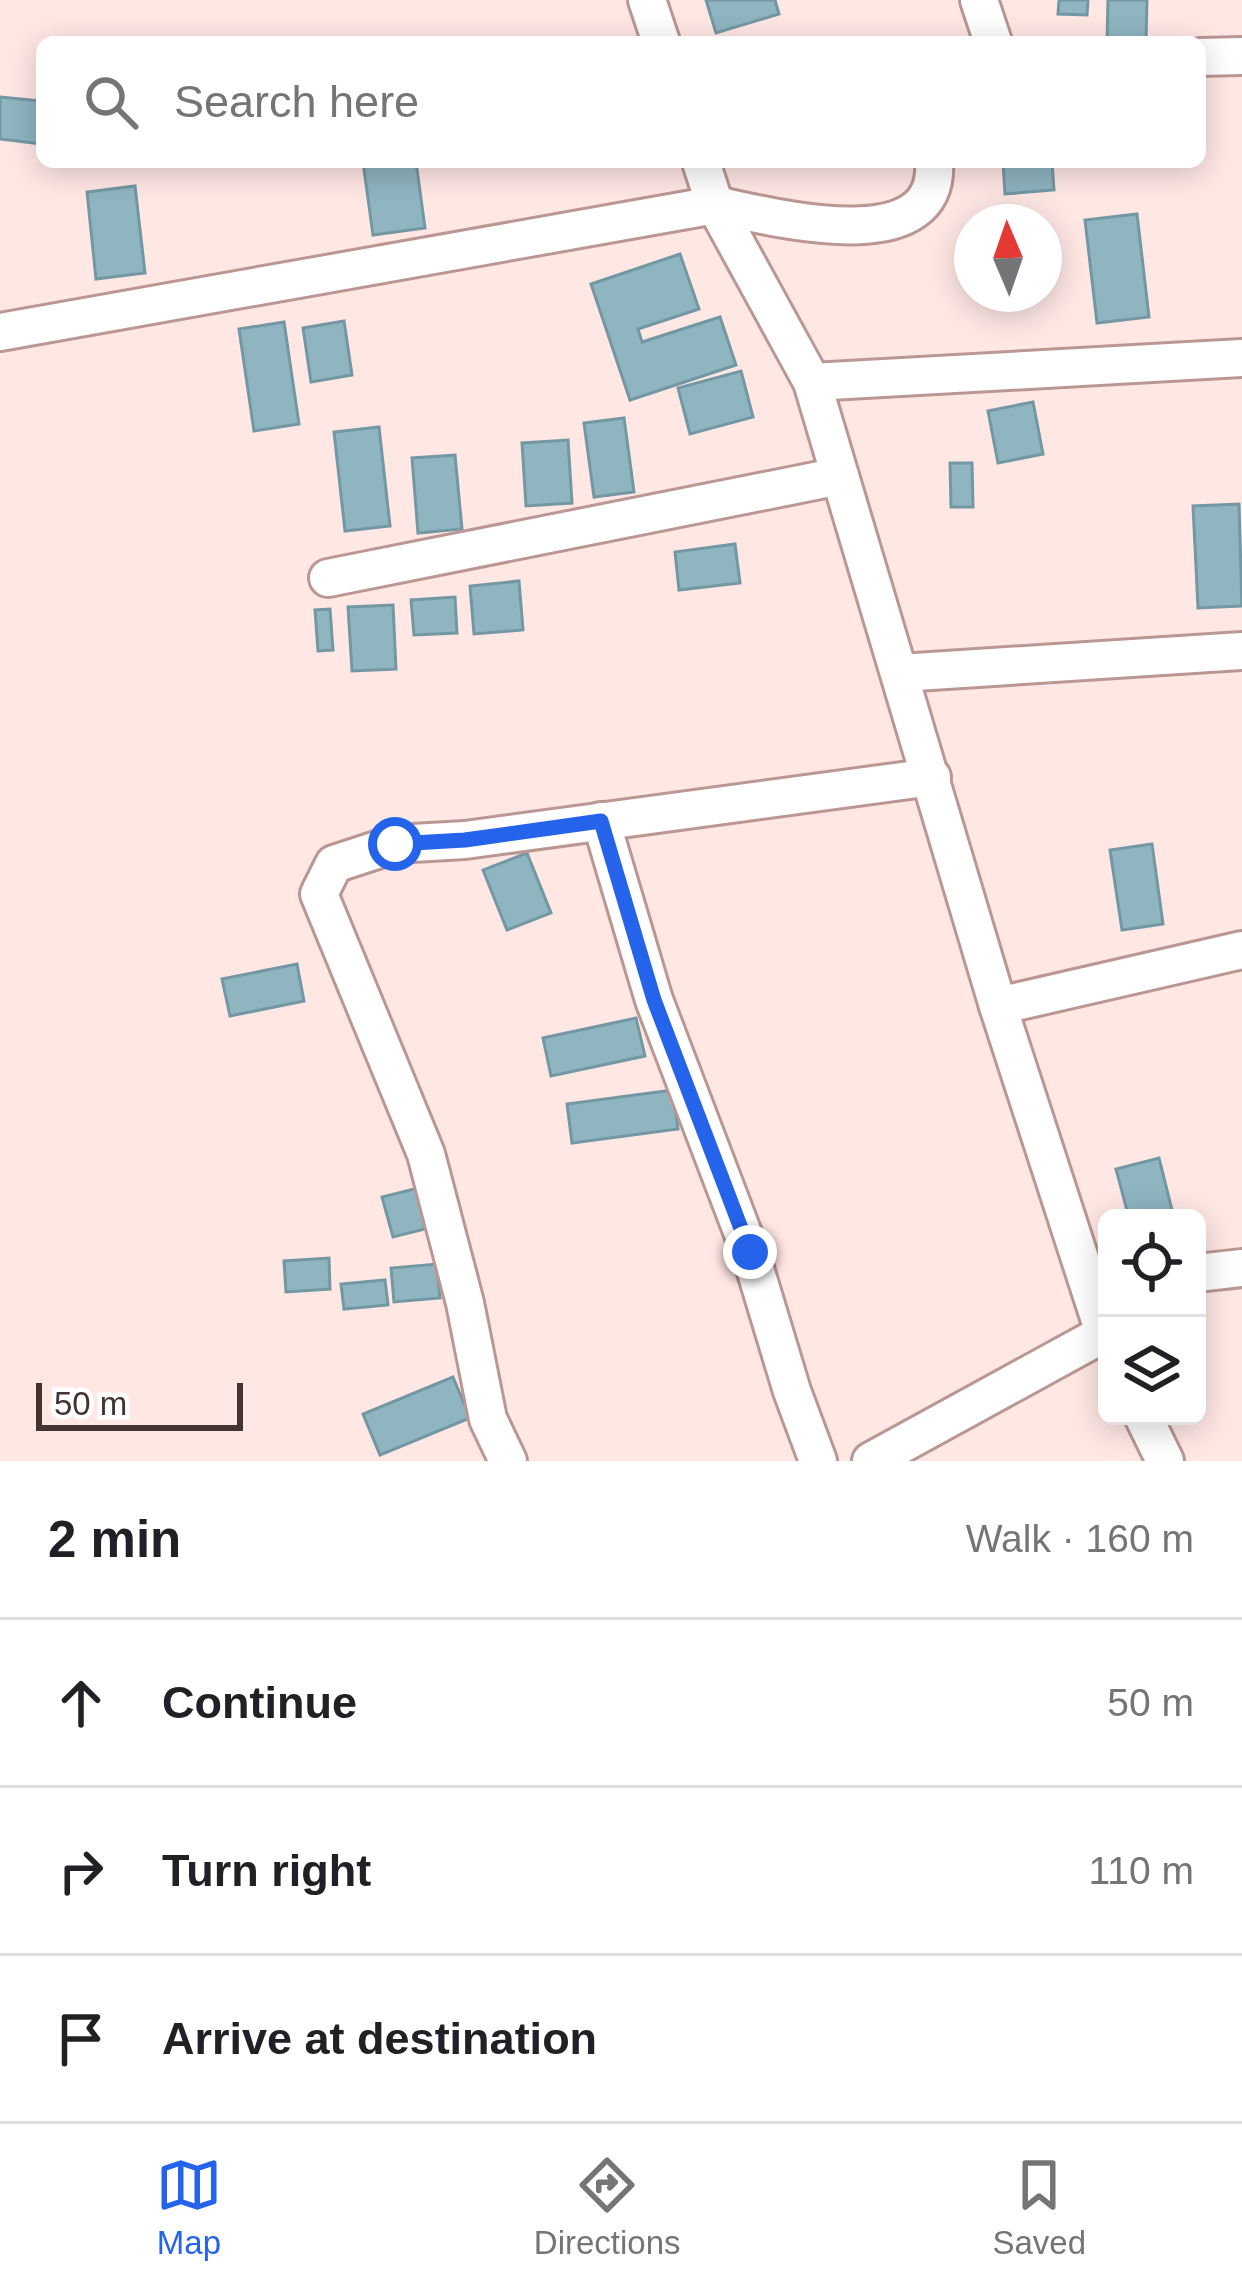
<!DOCTYPE html>
<html lang="en">
<head>
<meta charset="utf-8">
<style>
	body { margin:0; font-family:Helvetica,sans-serif; background:#f6f6f6; color:#202124 }
	.controls { position:absolute; right:36px; bottom:36px; display:grid; overflow:hidden; border-radius:18px; box-shadow:0 6px 30px #0003 }
	.controls button { width:108px; height:108px; display:grid; place-items:center; padding:0; border:0; border-bottom:3px solid #e0e0e0; background:#fff; color:#202124; font:60px sans-serif }
	.compass { position:absolute; left:954px; top:204px; width:108px; height:108px; border-radius:50%; background:#fff; box-shadow:0 6px 30px #0003; rotate:358deg }
	.scale { position:absolute; left:36px; bottom:30px; width:207px; box-sizing:border-box; padding-left:12px; border:6px solid #433432; border-top:0; font-size:33px; line-height:42px; white-space:nowrap; color:#433432; -webkit-text-stroke:9px #fff; paint-order:stroke }
	.stop { position:absolute; width:36px; height:36px; margin:-27px; border:9px solid #2563eb; border-radius:50%; background:#fff }
	.stop.end { background:#2563eb; border-color:#fff; box-shadow:0 3px 12px #0008 }
	.list { margin:0; padding:0; list-style:none }
	h2 { display:flex; justify-content:space-between; align-items:center; height:156px; margin:0; padding:0 48px; font-size:51px }
	h2 small { font-size:39px; font-weight:400; color:#757577 }
	.list li { display:grid; grid-template-columns:78px 1fr auto; gap:36px; align-items:center; box-sizing:border-box; height:168px; padding:0 48px; border-top:3px solid #e0e0e0 }
	.list b { display:block; font-size:45px; white-space:nowrap }
	.list em { font-size:39px; font-style:normal; color:#757577 }
	.icon { flex:none; width:66px; height:66px; fill:none; stroke:currentColor; stroke-width:2; stroke-linecap:round; stroke-linejoin:round }
	.map { position:relative; flex:none; width:1242px; height:1461px; overflow:hidden }
	.search { position:absolute; background:#fff; box-shadow:0 6px 30px #0003; left:36px; right:36px; top:36px; height:132px; display:flex; align-items:center; gap:30px; box-sizing:border-box; padding:0 42px; border-radius:18px; color:#757577; font-size:45px }
	.sheet { height:660px; background:#fff }
	nav { display:flex; justify-content:space-around; align-items:center; box-sizing:border-box; height:168px; border-top:3px solid #e0e0e0; background:#fff; font-size:33px; color:#757577 }
	nav a { display:grid; justify-items:center; gap:6px }
	nav .on { color:#2563eb }
	.map>svg:first-child { display:block }
</style>
</head>
<body>
<div class="map">
<svg width="1242" height="1461" viewBox="0 0 1242 1461">
	<rect width="100%" height="100%" fill="#ffe7e4"/>
	<!-- building -->
	<g fill="#8fb5c1" stroke="#7398a4" stroke-width="3">
		<polygon points="706,0 775,0 779,14 716,33"/>
		<polygon points="1059,0 1088,0 1087,15 1058,14"/>
		<polygon points="1108,0 1147,0 1146,42 1107,42"/>
		<polygon points="0,97 42,101 42,144 0,139"/>
		<polygon points="363,162 416,162 425,228 373,235"/>
		<polygon points="1003,162 1052,162 1054,190 1005,194"/>
		<polygon points="135,186 145,273 96,279 87,192"/>
		<polygon points="1137,214 1149,317 1097,323 1085,220"/>
		<polygon points="680,254 699,309 638,329 642,342 720,317 736,365 630,400 591,284"/>
		<polygon points="344,321 352,375 311,382 303,328"/>
		<polygon points="284,322 299,424 254,431 239,329"/>
		<polygon points="741,371 753,417 690,434 678,388"/>
		<polygon points="1033,402 1043,454 998,463 988,411"/>
		<polygon points="624,418 634,492 594,497 584,423"/>
		<polygon points="379,427 390,526 345,531 334,432"/>
		<polygon points="568,440 572,503 526,506 522,443"/>
		<polygon points="455,455 462,529 418,533 412,458"/>
		<polygon points="950,463 972,463 973,507 951,507"/>
		<polygon points="1239,504 1242,606 1198,608 1193,506"/>
		<polygon points="735,544 740,583 679,590 675,552"/>
		<polygon points="519,581 523,630 474,634 470,586"/>
		<polygon points="455,597 457,633 414,635 411,600"/>
		<polygon points="393,605 396,669 352,671 348,607"/>
		<polygon points="330,609 333,650 318,651 315,610"/>
		<polygon points="1152,844 1163,924 1122,930 1110,850"/>
		<polygon points="527,853 551,913 507,930 483,870"/>
		<polygon points="297,964 304,1001 230,1016 222,979"/>
		<polygon points="636,1018 645,1056 551,1076 543,1038"/>
		<polygon points="673,1090 678,1129 572,1143 567,1104"/>
		<polygon points="1159,1158 1174,1218 1129,1218 1116,1169"/>
		<polygon points="422,1187 433,1227 393,1237 382,1197"/>
		<polygon points="329,1258 330,1289 286,1292 284,1261"/>
		<polygon points="437,1264 440,1298 394,1302 391,1268"/>
		<polygon points="385,1280 388,1305 344,1309 341,1284"/>
		<polygon points="453,1377 470,1418 380,1455 363,1414"/>
	</g>
	<g fill="none" stroke-linecap="round" stroke-linejoin="round">
		<defs>
			<g id="minor">
				<polyline points="647,0 661,42"/>
				<polyline points="979,0 993,42"/>
				<polyline points="1200,57 1242,56"/>
				<polyline points="701,162 715,205 812,382 998,1006 1107,1342"/>
				<path d="M 0,332 L 715,205 C 769,216 941,263 934,162"/>
				<polyline points="812,382 1242,358"/>
				<polyline points="328,578 840,476"/>
				<polyline points="900,673 1242,651"/>
				<polyline points="601,821 654,1000 750,1252 792,1391 818,1461"/>
				<polyline points="998,1006 1242,950"/>
				<polyline points="1197,1273 1242,1268"/>
				<polyline points="1143,1416 1165,1461"/>
				<polyline points="508,1461 488,1419 465,1303 426,1154 319,894 334,864 395,844 465,840 932,777"/>
				<polyline points="871,1461 1103,1334"/>
			</g>
		</defs>
		<!-- minor casing -->
		<use href="#minor" stroke="#bb9793" stroke-width="42"/>
		<!-- minor -->
		<use href="#minor" stroke="#fff" stroke-width="36"/>
	</g>
	<g fill="none" stroke-linecap="round" stroke-linejoin="round">
		<!-- route -->
		<polyline stroke="#2563eb" stroke-width="15" points="395,844 465,840 601,821 654,1000 750,1252"/>
	</g>
</svg>
<div class="controls">
<button><svg class="icon" aria-label="locate" viewBox="0 0 24 24"><circle cx="12" cy="12" r="6"/><path d="M12 2v4M12 18v4M2 12h4M18 12h4"/></svg></button>
<button><svg class="icon" aria-label="layers" viewBox="0 0 24 24"><path d="M12 4l9 5-9 5-9-5zM3 14l9 5 9-5"/></svg></button>
</div>
<svg class="compass" viewBox="-18 -18 36 36"><path d="M0-13l5 13h-10z" fill="#e53935"/><path d="M0 13l5-13h-10z" fill="#757577"/></svg>
<div class="scale">50 m</div>
<div class="stop" style="left:395px;top:844px"></div>
<div class="stop end" style="left:750px;top:1252px"></div>
<div class="search"><svg class="icon" aria-label="search" viewBox="0 0 24 24"><circle cx="10" cy="10" r="6"/><path d="M15 15l6 6"/></svg>Search here</div>
</div>
<section class="sheet">
<h2>2 min<small>Walk · 160 m</small></h2>
<ul class="list">
<li><svg class="icon" aria-label="ahead" viewBox="0 0 24 24"><path d="M12 20V5M6 11l6-6 6 6"/></svg><div><b>Continue</b></div><em>50 m</em></li>
<li><svg class="icon" aria-label="right" viewBox="0 0 24 24"><path d="M7 20v-9h11M14 6l5 5-5 5"/></svg><div><b>Turn right</b></div><em>110 m</em></li>
<li><svg class="icon" aria-label="arrive" viewBox="0 0 24 24"><path d="M6 21V4h12l-3 4 3 4H6"/></svg><div><b>Arrive at destination</b></div></li>
</ul>
</section>
<nav>
<a class="on"><svg class="icon" aria-label="map" viewBox="0 0 24 24"><path d="M3 6l6-2 6 2 6-2v14l-6 2-6-2-6 2zM9 4v14M15 6v14"/></svg>Map</a>
<a><svg class="icon" aria-label="directions" viewBox="0 0 24 24"><path d="M12 3l9 9-9 9-9-9zM9 14v-3h6M13 9l2 2-2 2"/></svg>Directions</a>
<a><svg class="icon" aria-label="saved" viewBox="0 0 24 24"><path d="M7 4h10v16l-5-4-5 4z"/></svg>Saved</a>
</nav>
</body>
</html>
